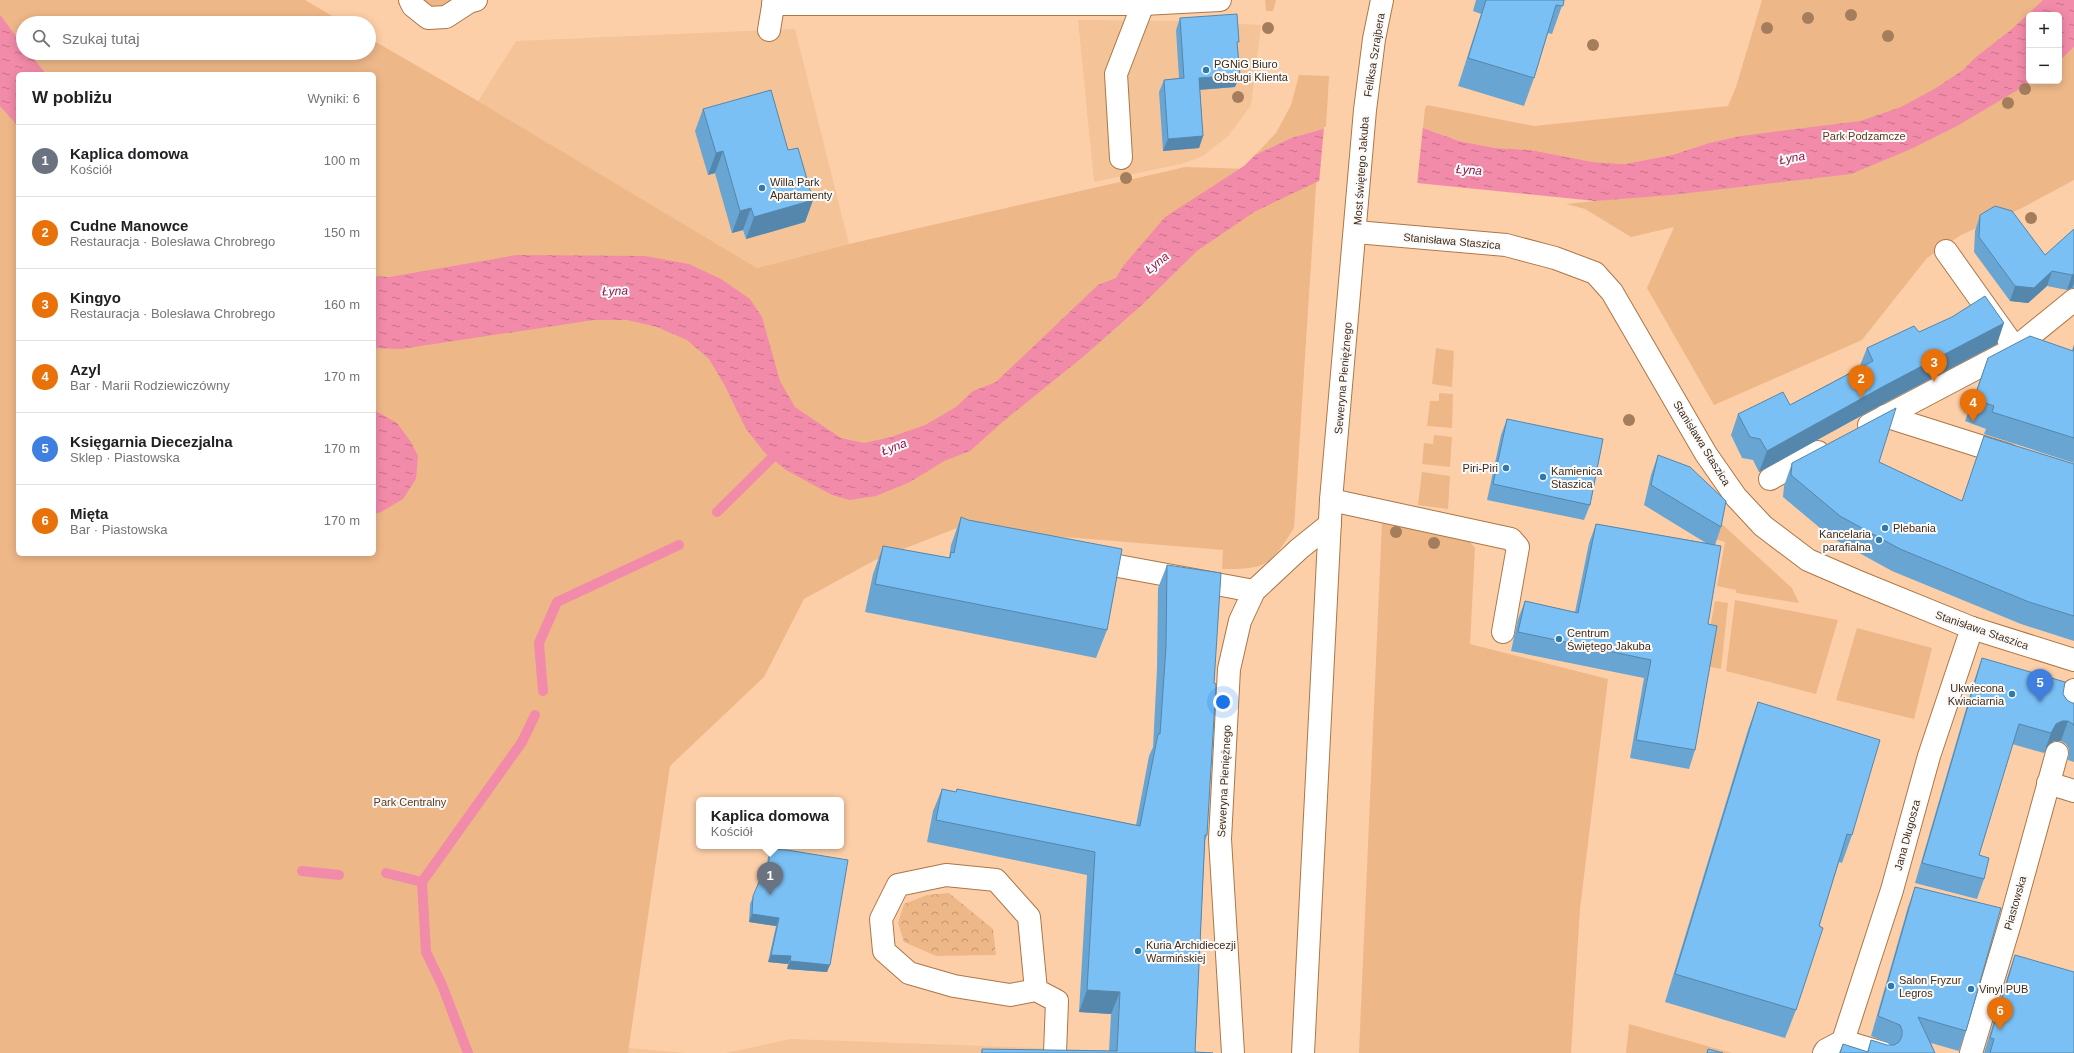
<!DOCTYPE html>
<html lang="pl">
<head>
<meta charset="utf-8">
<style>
	body { margin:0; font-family:Helvetica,sans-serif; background:#f2f2f2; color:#202124 }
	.controls { position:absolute; right:12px; top:12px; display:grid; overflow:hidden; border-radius:6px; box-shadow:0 2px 10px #0003 }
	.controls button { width:36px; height:36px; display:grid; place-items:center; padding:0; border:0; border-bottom:1px solid #e0e0e0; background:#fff; color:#202124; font:20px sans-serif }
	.you { position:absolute; left:1223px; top:702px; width:14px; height:14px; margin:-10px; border:3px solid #fff; border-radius:50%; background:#1a73e8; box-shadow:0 0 0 6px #1a73e833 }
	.badge { display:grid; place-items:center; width:26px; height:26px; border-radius:50%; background:#1a73e8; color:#fff; font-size:13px; font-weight:700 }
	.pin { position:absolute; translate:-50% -33px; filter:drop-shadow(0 1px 2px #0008) }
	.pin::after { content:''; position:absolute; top:21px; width:14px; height:12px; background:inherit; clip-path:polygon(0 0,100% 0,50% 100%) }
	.popup { position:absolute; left:696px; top:797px; width:148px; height:52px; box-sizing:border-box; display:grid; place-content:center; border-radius:6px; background:#fff; filter:drop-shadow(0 1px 3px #0005); font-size:13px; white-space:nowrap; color:#757577 }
	.popup b { font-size:15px; color:#202124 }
	.popup::after { content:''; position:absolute; left:50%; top:100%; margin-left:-8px; border:8px solid transparent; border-top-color:#fff }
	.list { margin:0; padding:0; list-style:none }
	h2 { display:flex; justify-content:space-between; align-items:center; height:52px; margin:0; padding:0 16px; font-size:17px }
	h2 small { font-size:13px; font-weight:400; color:#757577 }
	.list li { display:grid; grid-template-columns:26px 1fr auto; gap:12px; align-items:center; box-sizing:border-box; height:72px; padding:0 16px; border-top:1px solid #e0e0e0 }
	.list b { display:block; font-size:15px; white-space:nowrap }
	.list p { margin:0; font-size:13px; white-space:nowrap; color:#757577 }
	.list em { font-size:13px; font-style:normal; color:#757577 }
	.icon { flex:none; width:22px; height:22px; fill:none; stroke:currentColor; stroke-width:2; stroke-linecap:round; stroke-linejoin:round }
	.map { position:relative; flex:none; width:2074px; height:1053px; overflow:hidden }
	.search { position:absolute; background:#fff; box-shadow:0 2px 10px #0003; left:16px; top:16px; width:360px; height:44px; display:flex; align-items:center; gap:10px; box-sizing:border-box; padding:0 14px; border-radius:22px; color:#757577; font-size:15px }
	.panel { position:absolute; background:#fff; box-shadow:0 2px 10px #0003; left:16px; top:72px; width:360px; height:484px; border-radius:6px }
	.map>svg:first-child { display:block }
</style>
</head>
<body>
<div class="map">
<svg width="2074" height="1053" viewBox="0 0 2074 1053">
	<defs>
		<pattern id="forest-crowns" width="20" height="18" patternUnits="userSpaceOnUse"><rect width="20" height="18" fill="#eeb788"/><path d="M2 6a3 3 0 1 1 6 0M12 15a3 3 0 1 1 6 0" fill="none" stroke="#c2956e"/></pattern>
		<pattern id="water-ripples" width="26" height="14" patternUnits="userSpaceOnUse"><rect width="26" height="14" fill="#f28ba9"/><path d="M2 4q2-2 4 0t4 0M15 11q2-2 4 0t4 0" fill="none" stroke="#c67289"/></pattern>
	</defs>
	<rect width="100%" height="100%" fill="#fdcfa8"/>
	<!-- built -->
	<g fill="#f4c397">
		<polygon points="1078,20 1174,21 1261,25 1251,105 1229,135 1203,156 1181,164 1094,182"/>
		<polygon points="795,29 849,244 757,268 478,101 516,41"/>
		<polygon points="790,1039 1177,1053 726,1053"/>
		<polygon points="628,1048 686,1053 628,1053"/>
	</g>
	<!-- green -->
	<g fill="#eeb788" fill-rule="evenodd">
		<path d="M 0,0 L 305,0 L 344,23 L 23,23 L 23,53 L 369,53 L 369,38 L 478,101 L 757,268 L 849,244 L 1185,167 L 1317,171 L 1294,528 C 1270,566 1267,569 1222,569 L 1223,550 L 957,528 L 875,560 L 804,599 L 764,677 L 670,766 L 628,1053 L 0,1053 ZM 18,74 L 374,74 L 374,554 L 18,554 Z"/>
		<polygon points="419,0 453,0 438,7 427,7"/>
		<polygon points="1265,0 1276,0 1273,11 1266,11"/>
		<path d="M 1762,0 L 2074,0 L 2074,180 L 2022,208 L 1961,235 L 1927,258 L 1862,340 L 1714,405 L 1647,288 L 1674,227 L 1631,237 L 1585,209 L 1566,204 L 1690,191 L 1709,143 L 1672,155 L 1624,164 L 1593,162 L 1531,150 L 1495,148 L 1459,141 L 1423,128 L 1425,108 L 1427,105 L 1534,126 L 1728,106 L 1736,87 ZM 2029,15 L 2059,15 L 2059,81 L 2029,81 Z"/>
		<polygon points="1299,75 1329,76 1326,128 1291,138 1255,155 1276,133 1291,105"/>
		<polygon points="1436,348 1454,351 1452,387 1432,384"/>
		<polygon points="1439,393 1453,394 1452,428 1427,426 1430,401 1439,401"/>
		<polygon points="1434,435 1452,437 1450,467 1422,464 1424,443 1433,444"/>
		<polygon points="1422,472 1450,476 1448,509 1418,505"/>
		<polygon points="1701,505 1792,588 1799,603 1736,593 1736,590 1717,586 1725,542 1715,539"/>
		<polygon points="1382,521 1470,542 1475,548 1470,644 1608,679 1580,909 1571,1053 1359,1053"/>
		<polygon points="1735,600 1838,620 1816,694 1726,671"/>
		<polygon points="1715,601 1728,603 1721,669 1706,666 1707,644"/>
		<polygon points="1857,628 1932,648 1914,719 1836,700"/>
		<polygon points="1629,1024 1732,1053 1626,1053"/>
	</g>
	<!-- forest -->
	<polygon fill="url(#forest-crowns)" points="949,893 993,929 996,955 936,956 904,942 898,923 904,904 927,895"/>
	<!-- water -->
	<g fill="url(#water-ripples)">
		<polygon points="2043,0 2074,0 2074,47 2059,61 2059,15 2029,15 2029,81 2033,81 1957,126 1911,149 1851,174 1672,195 1595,201 1417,183 1323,179 1254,212 1197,251 1143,304 1084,356 1006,419 970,451 944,461 910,482 876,496 850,500 832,495 786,470 765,453 746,429 725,386 709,359 687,340 657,327 627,320 594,320 401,349 374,348 374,276 389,277 517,255 645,256 689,264 721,279 750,299 762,317 780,381 795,407 841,438 864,443 891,437 925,425 956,407 973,391 996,382 1098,285 1116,278 1124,265 1165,217 1244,166 1255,155 1291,138 1326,128 1423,128 1459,141 1495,148 1531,150 1593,162 1624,164 1672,155 1709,143 1741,136 1860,121 1901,107 1936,88 1963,70 1976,57 2012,29"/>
		<polygon points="0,15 23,45 23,53 29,53 46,74 18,74 18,126 0,106"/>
		<polygon points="374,410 397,423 411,442 418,456 416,479 403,499 381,512 374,514"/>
	</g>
	<!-- pier -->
	<polygon fill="#fdcfa8" points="1423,126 1417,185 1324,181 1319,183 1324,127"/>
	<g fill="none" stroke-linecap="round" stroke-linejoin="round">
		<!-- stream -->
		<g stroke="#f28ba9" stroke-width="10">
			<polyline points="717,512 781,449"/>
			<polyline points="543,691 539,643 557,602 679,545"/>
			<polyline points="302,871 339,875"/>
			<polyline points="386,873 422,882"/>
			<polyline points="468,1053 442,985 426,952 422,882 522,742 535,715"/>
		</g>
		<defs>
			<g id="minor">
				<polyline points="410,0 413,6 428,18 446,17 469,2 476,0"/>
				<polyline points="773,4 1143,4 1220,0"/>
				<polyline points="769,30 774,0"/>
				<polyline points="1121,158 1116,74 1143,4"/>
				<polyline points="1356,232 1506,245 1555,258 1595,273 1612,292 1706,454 1736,497 1763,526 1808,560 1859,582 1972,628 2074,660"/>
				<polyline points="1946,251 2015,348"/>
				<polyline points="1885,416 2008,455"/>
				<polyline points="1869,425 2015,348 2074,300"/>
				<polyline points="1770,479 1818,452"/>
				<polyline points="1331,500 1511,539 1518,547 1503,632"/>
				<polyline points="1091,561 1254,591"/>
				<polyline points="2068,711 2074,690"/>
				<polyline points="2048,783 2074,791"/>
				<polyline points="1036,990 1029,917 996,880 946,875 898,885 881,919 884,951 909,973 954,986 1010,995 1036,990 1057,1001 1055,1053"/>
				<polyline points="1843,1041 1892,890 1929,756 1972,628"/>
				<polyline points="1843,1041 1883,1053"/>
				<polyline points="1233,1053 1220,839 1229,669 1240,621 1254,591 1299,549 1330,524"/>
				<polyline points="1303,1053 1331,500 1365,110 1374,39 1382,0"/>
				<polyline points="1824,1053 1826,1050 1843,1041"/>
				<polyline points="1971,1053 2011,920 2057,753"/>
			</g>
		</defs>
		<!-- minor casing -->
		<use href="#minor" stroke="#ab7747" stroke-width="24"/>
		<!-- minor -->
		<use href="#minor" stroke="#fff" stroke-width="22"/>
	</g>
	<!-- trees -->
	<g fill="#a47e5c">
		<circle cx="1851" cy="15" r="6"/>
		<circle cx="1808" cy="18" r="6"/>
		<circle cx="1268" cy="28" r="6"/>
		<circle cx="1767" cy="28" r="6"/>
		<circle cx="1888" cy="36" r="6"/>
		<circle cx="1593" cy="45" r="6"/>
		<circle cx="2025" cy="89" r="6"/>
		<circle cx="1238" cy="97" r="6"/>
		<circle cx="2008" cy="103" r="6"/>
		<circle cx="1126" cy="178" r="6"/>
		<circle cx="2031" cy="218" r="6"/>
		<circle cx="1629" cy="420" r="6"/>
		<circle cx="1396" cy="532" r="6"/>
		<circle cx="1434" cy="543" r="6"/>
	</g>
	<!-- wall -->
	<g fill="#69a5d2">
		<polygon points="1476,0 1564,0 1552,34 1548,33 1534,78 1524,106 1458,86 1481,14 1473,11"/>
		<polygon points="1180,18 1237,46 1235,87 1200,90 1203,136 1199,148 1163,151 1159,92 1164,80 1179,78 1176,30"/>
		<polygon points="703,109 788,150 813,200 805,222 746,239 743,230 732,233 715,173 708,175 695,131"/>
		<polygon points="1980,215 2045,255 2074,229 2074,288 2072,288 2067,290 2047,286 2028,303 2010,301 1974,252 1975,231"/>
		<polygon points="1919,332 1997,344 1877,407 1759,472 1753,460 1742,458 1731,435 1738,414 1790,405 1859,368 1867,348"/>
		<polygon points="2074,344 2074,463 1984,434 1986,429 1965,421 1988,358 2072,351"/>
		<polygon points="1507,419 1590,505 1584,520 1487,500 1501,435"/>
		<polygon points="1984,436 2074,464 2074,641 2021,624 1892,571 1832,538 1783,497 1784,486 1792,463 1879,462 1962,501"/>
		<polygon points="1658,455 1721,527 1715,545 1695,750 1689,769 1630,758 1644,678 1511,651 1518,619 1525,601 1575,612 1589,543 1596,524 1706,543 1644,505 1651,475"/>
		<polygon points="961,517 1107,630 1096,658 865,612 873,574 883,546 949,558 951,545"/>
		<polygon points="1167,565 1214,683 1207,835 1205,840 1195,1052 1213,1053 981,1053 982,1049 1109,1051 1111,1014 1079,1012 1087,875 927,842 933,811 942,789 956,792 957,789 1136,825 1149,756 1153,747 1157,669 1158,588"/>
		<polygon points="1982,658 2063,694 2067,700 2072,703 2074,703 2074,762 2068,760 2069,749 2066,744 2061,741 2054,741 2049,744 2044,753 2012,744 1979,855 1984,879 1977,899 1915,883 1975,678"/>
		<polygon points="1758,702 1852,835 1842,863 1839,862 1819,926 1796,1010 1785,1038 1665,1002 1748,730"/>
		<polygon points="771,849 827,972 787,969 788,964 768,962 776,926 749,922 750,904 759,882 764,883 768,857"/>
		<polygon points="1915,887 1966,1031 1959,1051 1931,1043 1935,1053 1839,1053 1843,1044 1867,1052 1871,1040 1887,1045 1892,1045 1871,1036 1908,907"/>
		<polygon points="2015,955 2074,1053 1984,1053 2008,975"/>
	</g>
	<!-- shaded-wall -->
	<g fill="#5586ab">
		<polygon points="1240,75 1235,87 1195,90 1199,78"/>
		<polygon points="1203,136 1199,148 1163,151 1168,139"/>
		<polygon points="723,151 715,173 708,175 716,153"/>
		<polygon points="813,200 805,222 746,239 754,217"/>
		<polygon points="751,208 743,230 732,233 740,211"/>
		<polygon points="2052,271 2047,286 2028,303 2010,301 2015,286"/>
		<polygon points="2074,274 2074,283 2072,288 2067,290 2072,275"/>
		<polygon points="2004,323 1997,344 1877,407 1759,472 1767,451 1884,386"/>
		<polygon points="2062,721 2068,721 2061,741 2054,741 2049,744 2044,753 2051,733 2056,724"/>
		<polygon points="752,914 779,918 776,926 749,922"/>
		<polygon points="771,955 791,956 788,964 768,962"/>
		<polygon points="790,961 830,965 827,972 787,969"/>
		<polygon points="1087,990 1120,992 1111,1014 1079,1012"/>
	</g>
	<!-- building -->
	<g fill="#7ac0f4" stroke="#5586ab">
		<polygon points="1486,0 1564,0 1563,6 1556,5 1534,78 1468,58"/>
		<polygon points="1237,14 1239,42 1237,42 1240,75 1199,78 1203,136 1168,139 1164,80 1184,78 1180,18"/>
		<polygon points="771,90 788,150 798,148 813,200 754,217 751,208 740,211 723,151 716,153 703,109"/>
		<polygon points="1995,206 2012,211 2045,255 2074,229 2074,274 2072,275 2052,271 2034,288 2015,286 1979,237 1980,215"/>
		<polygon points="1985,296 2004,323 1884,386 1767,451 1760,439 1750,437 1738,414 1783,392 1790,405 1873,361 1867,348 1914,326 1919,332 1952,317"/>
		<polygon points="2030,336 2073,351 2074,347 2074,438 1992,412 1994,406 1974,399 1988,358"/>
		<polygon points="1896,408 1879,462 1962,501 1984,436 2074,464 2074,616 2029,602 1900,549 1840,516 1791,475 1792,463"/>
		<polygon points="1507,419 1603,439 1590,505 1493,484"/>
		<polygon points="1658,455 1690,467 1726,501 1721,527 1651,485"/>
		<polygon points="961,517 968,520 1122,549 1107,630 875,584 883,546 950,558 951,552 954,553"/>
		<polygon points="1596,524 1721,546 1708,624 1717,626 1695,750 1636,740 1651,660 1518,632 1525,601 1578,613"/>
		<polygon points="1167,565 1221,573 1214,683 1216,684 1207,835 1205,835 1195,1052 1213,1053 982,1053 982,1049 1117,1051 1120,992 1087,990 1095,852 936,820 942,789 956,792 957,789 1140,826 1158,734 1160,734 1166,647"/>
		<polygon points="1982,658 2065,682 2063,694 2067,700 2072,703 2074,703 2074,726 2073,724 2068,721 2062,721 2056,724 2051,733 2019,724 1979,855 1989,858 1984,879 1922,863"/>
		<polygon points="1758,702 1880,740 1852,835 1847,834 1819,926 1823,928 1796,1010 1675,974"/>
		<polygon points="771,849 787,850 848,860 830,965 790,961 791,956 771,955 779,918 752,914 753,896 759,882 765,883"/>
		<polygon points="1915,887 2001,908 1966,1031 1918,1017 1935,1053 1840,1053 1843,1044 1868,1052 1871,1040 1887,1045 1894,1045 1899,1042 1902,1036 1902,1030 1900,1025 1878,1016"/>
		<polygon points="2015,955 2074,972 2074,1053 1990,1053 1994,1039 1990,1038"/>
		<polygon points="1708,1049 1723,1053 1707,1053"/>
	</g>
	<!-- markers -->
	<g fill="#2e7aad" stroke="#fafafa" stroke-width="1.5">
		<circle cx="1206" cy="70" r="4"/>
		<circle cx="762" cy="188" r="4"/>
		<circle cx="1506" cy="468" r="4"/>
		<circle cx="1543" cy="477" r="4"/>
		<circle cx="1885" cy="528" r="4"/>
		<circle cx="1879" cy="540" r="4"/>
		<circle cx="1559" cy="639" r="4"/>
		<circle cx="2012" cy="694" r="4"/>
		<circle cx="1138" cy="951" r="4"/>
		<circle cx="1891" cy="986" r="4"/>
		<circle cx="1971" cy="989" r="4"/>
	</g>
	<g text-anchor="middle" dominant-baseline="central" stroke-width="4" stroke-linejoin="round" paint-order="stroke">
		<!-- street labels -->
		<g font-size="11" fill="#422c18" stroke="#fafafa">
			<text transform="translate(1374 55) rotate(-81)">Feliksa Szrajbera</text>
			<text transform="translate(1361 171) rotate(-86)">Most świętego Jakuba</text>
			<text transform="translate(1452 241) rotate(5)">Stanisława Staszica</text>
			<text transform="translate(1343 378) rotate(-85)">Seweryna Pieniężnego</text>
			<text transform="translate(1702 443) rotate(58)">Stanisława Staszica</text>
			<text transform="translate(1982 630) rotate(19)">Stanisława Staszica</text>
			<text transform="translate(1224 781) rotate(-87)">Seweryna Pieniężnego</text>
			<text transform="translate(1907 835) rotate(-75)">Jana Długosza</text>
			<text transform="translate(2015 903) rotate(-74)">Piastowska</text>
		</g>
		<!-- poi labels -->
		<g font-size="11" fill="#422c18" stroke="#fafafa" text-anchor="start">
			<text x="1214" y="64">PGNiG Biuro<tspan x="1214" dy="13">Obsługi Klienta</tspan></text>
			<text x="770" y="182">Willa Park<tspan x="770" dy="13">Apartamenty</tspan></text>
			<text x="1498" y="468" text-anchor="end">Piri-Piri</text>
			<text x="1551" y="471">Kamienica<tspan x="1551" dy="13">Staszica</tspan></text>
			<text x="1893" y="528">Plebania</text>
			<text x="1871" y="534" text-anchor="end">Kancelaria<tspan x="1871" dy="13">parafialna</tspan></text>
			<text x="1567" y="633">Centrum<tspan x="1567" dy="13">Świętego Jakuba</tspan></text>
			<text x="2004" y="688" text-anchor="end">Ukwiecona<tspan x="2004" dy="13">Kwiaciarnia</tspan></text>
			<text x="1146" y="945">Kuria Archidiecezji<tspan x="1146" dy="13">Warmińskiej</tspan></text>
			<text x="1899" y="980">Salon Fryzur<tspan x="1899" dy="13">Legros</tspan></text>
			<text x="1979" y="989">Vinyl PUB</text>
		</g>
		<!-- park labels -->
		<g font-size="11" fill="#5c3c1e" stroke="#fafafa">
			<text x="1864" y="136">Park Podzamcze</text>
			<text x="410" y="802">Park Centralny</text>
		</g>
		<!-- water labels -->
		<g font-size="12" font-style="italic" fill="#91184b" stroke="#fafafa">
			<text transform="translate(1792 158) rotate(-10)">Łyna</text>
			<text transform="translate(1469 170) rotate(4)">Łyna</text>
			<text transform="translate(1157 263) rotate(-39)">Łyna</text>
			<text transform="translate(615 291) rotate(-2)">Łyna</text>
			<text transform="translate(894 447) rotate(-20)">Łyna</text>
		</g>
	</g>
</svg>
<div class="controls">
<button>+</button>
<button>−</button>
</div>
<div class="you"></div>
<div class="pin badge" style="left:770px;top:895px;background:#6b7280">1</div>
<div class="popup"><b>Kaplica domowa</b>Kościół</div>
<div class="pin badge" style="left:1861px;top:398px;background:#e8710a">2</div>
<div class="pin badge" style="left:1934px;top:382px;background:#e8710a">3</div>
<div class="pin badge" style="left:1973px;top:422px;background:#e8710a">4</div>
<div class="pin badge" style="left:2040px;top:702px;background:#3f7fe0">5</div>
<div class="pin badge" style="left:2000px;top:1030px;background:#e8710a">6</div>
<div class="search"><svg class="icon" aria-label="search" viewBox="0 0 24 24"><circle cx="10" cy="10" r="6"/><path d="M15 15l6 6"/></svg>Szukaj tutaj</div>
<section class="panel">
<h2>W pobliżu<small>Wyniki: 6</small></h2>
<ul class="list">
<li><span class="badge" style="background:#6b7280">1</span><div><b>Kaplica domowa</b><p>Kościół</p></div><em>100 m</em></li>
<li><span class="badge" style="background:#e8710a">2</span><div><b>Cudne Manowce</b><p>Restauracja · Bolesława Chrobrego</p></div><em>150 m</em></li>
<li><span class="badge" style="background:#e8710a">3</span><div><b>Kingyo</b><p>Restauracja · Bolesława Chrobrego</p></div><em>160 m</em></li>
<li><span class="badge" style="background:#e8710a">4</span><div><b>Azyl</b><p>Bar · Marii Rodziewiczówny</p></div><em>170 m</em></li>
<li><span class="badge" style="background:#3f7fe0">5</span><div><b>Księgarnia Diecezjalna</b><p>Sklep · Piastowska</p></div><em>170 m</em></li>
<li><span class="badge" style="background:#e8710a">6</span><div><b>Mięta</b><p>Bar · Piastowska</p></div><em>170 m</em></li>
</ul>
</section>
</div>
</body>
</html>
